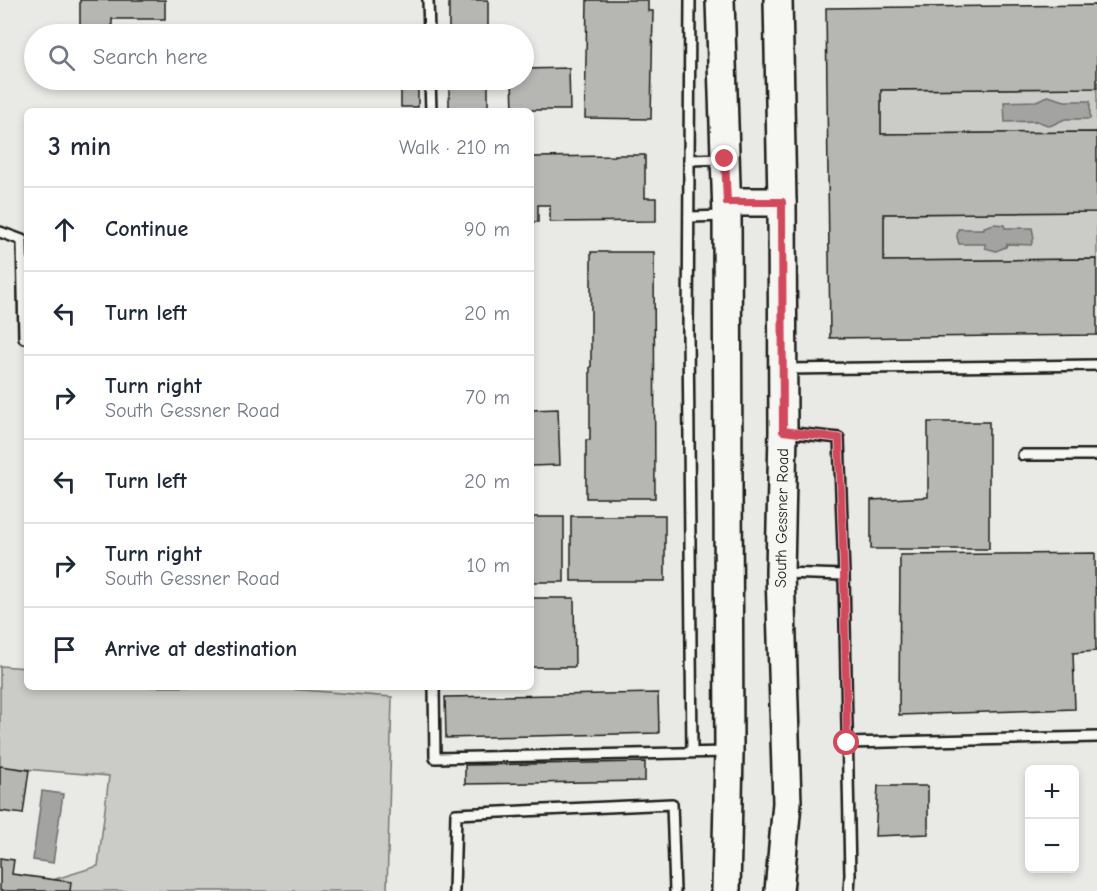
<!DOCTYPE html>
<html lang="en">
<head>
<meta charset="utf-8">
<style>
	body { margin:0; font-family:"Comic Neue",sans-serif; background:#f2f2f3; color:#1f2937 }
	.controls { position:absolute; right:18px; bottom:18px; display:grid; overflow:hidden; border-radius:9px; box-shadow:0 3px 9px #0003 }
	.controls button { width:54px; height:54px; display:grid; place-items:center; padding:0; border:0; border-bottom:2px solid #e0e1e3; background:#fff; color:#1f2937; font:30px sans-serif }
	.stop { position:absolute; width:18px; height:18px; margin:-14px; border:4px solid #d1495b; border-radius:50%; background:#fff }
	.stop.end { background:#d1495b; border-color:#fff; box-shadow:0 2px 6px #0008 }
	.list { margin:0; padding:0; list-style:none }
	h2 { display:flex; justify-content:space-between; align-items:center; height:78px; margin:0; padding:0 24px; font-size:26px }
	h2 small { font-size:20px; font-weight:400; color:#747a83 }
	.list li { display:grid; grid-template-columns:39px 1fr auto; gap:18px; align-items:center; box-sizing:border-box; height:84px; padding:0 24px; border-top:2px solid #e0e1e3 }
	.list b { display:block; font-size:22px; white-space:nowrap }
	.list p { margin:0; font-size:20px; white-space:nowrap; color:#747a83 }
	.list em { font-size:20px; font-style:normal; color:#747a83 }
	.icon { flex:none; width:33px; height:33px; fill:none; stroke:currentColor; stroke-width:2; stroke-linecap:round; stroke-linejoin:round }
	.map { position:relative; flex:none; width:1097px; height:891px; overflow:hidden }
	.search { position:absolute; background:#fff; box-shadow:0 3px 9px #0003; left:24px; top:24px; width:510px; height:66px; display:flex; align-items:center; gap:15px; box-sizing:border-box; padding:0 21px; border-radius:33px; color:#747a83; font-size:22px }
	.panel { position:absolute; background:#fff; box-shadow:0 3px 9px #0003; left:24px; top:108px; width:510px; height:582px; border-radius:9px }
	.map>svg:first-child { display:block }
</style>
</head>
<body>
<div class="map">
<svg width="1097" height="891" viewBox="0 0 1097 891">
	<rect width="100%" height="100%" fill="#e9e9e5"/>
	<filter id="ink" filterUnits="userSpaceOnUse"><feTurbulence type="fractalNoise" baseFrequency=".0167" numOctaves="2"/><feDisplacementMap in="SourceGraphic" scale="12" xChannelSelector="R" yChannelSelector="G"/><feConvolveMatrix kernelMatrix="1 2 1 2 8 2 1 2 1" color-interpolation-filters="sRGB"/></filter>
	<g filter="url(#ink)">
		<!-- green -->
		<g fill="#cbcbc7" stroke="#747472" stroke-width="1.5">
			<polygon points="1097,88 1097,132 881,134 881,90"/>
			<polygon points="1097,212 1097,259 884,261 884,214"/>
			<polygon points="0,666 27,668 27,687 263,687 392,697 387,891 17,891 98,866 109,776 0,767"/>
		</g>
		<!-- water -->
		<g fill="#a3a3a1" stroke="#6d6d6c" stroke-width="1.5">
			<polygon points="1048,96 1065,101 1090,101 1090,119 1065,119 1050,126 1037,121 1005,122 1004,102 1036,101"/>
			<polygon points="994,224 1004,225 1005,228 1032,228 1034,238 1031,245 1007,244 1006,247 996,251 985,248 985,244 959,244 957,237 958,229 984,229 984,227"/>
			<polygon points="42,791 63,794 53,863 33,860"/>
		</g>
		<!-- building -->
		<g fill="#b6b6b3" stroke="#1c1c1c" stroke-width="1.5">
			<polygon points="80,0 165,0 165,19 112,19 112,34 80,34"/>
			<rect x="449" y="0" width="39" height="34"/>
			<polygon points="587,0 648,0 648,11 653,11 651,119 585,118"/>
			<polygon points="1097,5 1097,88 881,90 881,134 1097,132 1097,212 884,214 884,261 1097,259 1097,335 830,338 826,8"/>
			<polygon points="569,68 570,110 513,110 512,80 524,80 524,69"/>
			<rect x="401" y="80" width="17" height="27"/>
			<rect x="449" y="80" width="39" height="31"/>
			<polygon points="615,155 645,155 645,198 656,198 656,221 550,222 550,205 538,205 538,222 531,222 531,157 615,156"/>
			<polygon points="591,252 654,252 655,498 586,498 586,440 590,440 590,367 591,367"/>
			<polygon points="558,409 560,465 531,466 531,410"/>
			<polygon points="928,422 989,422 989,549 871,549 871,500 928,497"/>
			<polygon points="633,515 665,515 665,581 571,581 571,516 633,516"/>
			<rect x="531" y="517" width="33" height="65"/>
			<polygon points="1095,553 1096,651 1073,653 1075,709 899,715 900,555"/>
			<polygon points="531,598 574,598 575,667 531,667"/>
			<polygon points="658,693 659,733 446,738 445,697"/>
			<polygon points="645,762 645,781 465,784 465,765"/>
			<polygon points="0,766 29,770 23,814 0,811"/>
			<polygon points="878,786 928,786 928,834 875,836"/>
			<polygon points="0,858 14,860 12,874 71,882 70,891 0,891"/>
		</g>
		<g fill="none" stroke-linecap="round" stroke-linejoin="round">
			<defs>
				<g id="lane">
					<polyline points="428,0 429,34"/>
					<polyline points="690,0 688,333 692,752"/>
					<polyline points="430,80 431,111"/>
					<polyline points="689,160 723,159"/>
					<polyline points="689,217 726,216"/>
					<polyline points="0,232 22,240 24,338"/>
					<polyline points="785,369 1097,365"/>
					<polyline points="785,432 839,438 844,575"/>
					<polyline points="1023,455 1097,455"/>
					<polyline points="783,573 844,575 850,875 849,891"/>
					<polyline points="434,687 435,758 727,752"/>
					<polyline points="847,743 1097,737"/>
					<polyline points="454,891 456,814 672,804 675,891"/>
				</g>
				<g id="secondary">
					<polyline points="720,0 727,216 729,753 726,891"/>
					<polyline points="778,0 782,202 783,431 780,573 787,803 779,891"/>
					<polyline points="727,202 782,202"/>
				</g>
			</defs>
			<!-- lane casing -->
			<use href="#lane" stroke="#1c1c1c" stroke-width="14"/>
			<!-- secondary casing -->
			<use href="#secondary" stroke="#1c1c1c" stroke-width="32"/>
			<!-- lane -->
			<use href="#lane" stroke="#f6f6f2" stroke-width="9"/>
			<!-- secondary -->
			<use href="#secondary" stroke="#f6f6f2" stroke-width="27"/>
		</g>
	</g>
	<g fill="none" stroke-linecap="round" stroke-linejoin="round" filter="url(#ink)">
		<!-- route -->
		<polyline stroke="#d1495b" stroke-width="8" points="725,159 727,202 782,202 783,431 839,438 844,574 847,743"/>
	</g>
	<g text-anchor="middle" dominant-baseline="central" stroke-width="6" stroke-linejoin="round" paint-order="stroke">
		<!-- street labels -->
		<g font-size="16" fill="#1c1c1c" stroke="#f6f6f2">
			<text transform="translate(782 518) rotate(-89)">South Gessner Road</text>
		</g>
	</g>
</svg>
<div class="controls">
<button>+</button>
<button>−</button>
</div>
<div class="stop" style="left:847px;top:743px"></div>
<div class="stop end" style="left:725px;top:159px"></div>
<div class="search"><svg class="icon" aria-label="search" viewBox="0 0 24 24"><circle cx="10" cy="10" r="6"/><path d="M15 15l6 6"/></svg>Search here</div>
<section class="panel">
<h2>3 min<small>Walk · 210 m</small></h2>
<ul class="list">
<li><svg class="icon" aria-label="ahead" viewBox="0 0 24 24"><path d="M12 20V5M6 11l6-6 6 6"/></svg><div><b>Continue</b></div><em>90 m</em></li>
<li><svg class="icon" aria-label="left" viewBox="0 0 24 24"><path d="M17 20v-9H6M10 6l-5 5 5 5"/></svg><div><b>Turn left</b></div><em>20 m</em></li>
<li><svg class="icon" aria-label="right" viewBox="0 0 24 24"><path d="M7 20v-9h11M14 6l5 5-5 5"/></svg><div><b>Turn right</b><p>South Gessner Road</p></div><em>70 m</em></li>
<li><svg class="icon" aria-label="left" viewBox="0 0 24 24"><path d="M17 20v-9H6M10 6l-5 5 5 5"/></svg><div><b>Turn left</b></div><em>20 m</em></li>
<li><svg class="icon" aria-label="right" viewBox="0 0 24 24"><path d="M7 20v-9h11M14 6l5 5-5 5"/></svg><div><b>Turn right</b><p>South Gessner Road</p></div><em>10 m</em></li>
<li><svg class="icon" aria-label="arrive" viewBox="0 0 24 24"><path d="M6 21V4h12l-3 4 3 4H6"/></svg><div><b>Arrive at destination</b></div></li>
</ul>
</section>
</div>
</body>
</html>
